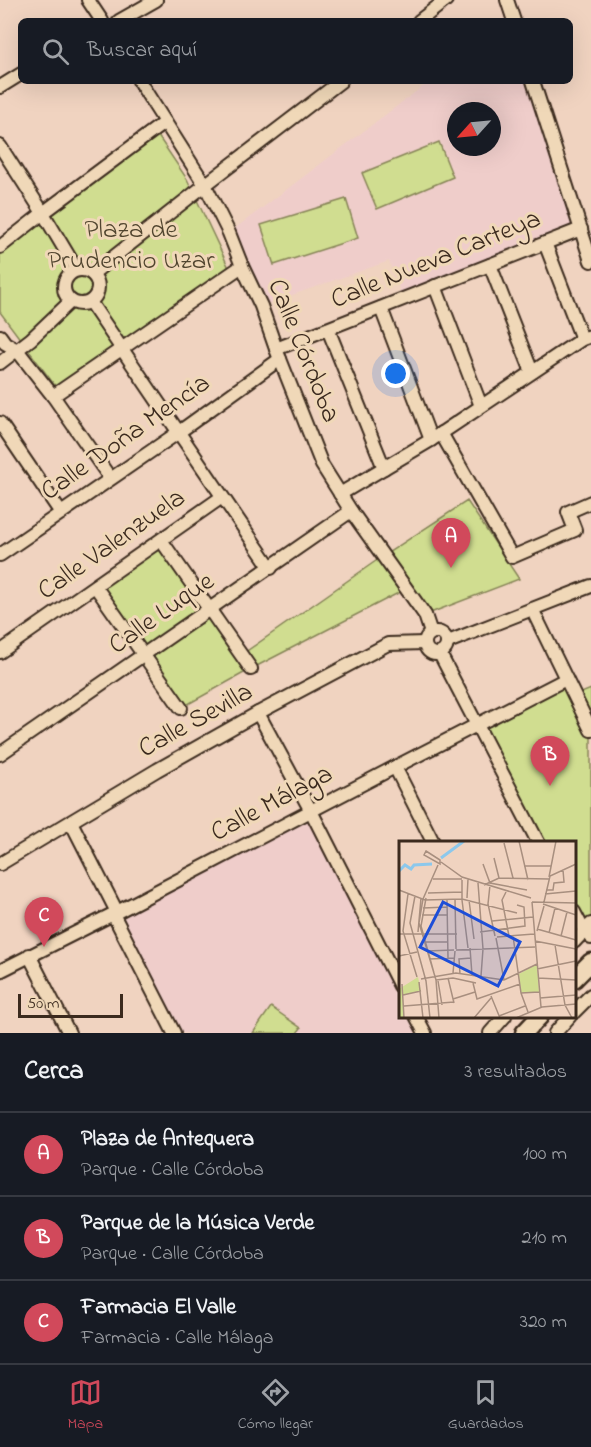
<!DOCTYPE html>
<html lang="es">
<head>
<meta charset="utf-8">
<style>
	body { margin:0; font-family:"Indie Flower",sans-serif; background:#20242c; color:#f1f3f6 }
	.compass { position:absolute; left:447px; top:102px; width:54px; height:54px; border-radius:50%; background:#171b24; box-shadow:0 6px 24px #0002; rotate:243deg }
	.scale { position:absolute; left:18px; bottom:15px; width:105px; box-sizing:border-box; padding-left:6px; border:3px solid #3b2a1e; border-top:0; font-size:16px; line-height:21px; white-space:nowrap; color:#3b2a1e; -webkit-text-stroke:4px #f0d8b8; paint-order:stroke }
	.you { position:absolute; left:396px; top:374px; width:21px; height:21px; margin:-15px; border:4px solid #fff; border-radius:50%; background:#1a73e8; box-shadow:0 0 0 9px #1a73e833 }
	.badge { display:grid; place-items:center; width:39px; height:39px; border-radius:50%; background:#d1495b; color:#fff; font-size:20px; font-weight:700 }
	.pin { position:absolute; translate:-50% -50px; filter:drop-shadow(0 2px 3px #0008) }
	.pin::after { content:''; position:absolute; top:32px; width:21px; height:18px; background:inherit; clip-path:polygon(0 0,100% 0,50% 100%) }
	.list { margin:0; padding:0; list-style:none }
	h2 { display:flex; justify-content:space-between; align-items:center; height:78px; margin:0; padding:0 24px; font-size:26px }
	h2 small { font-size:20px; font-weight:400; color:#9ea1a6 }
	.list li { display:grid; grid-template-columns:39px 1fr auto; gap:18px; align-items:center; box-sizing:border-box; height:84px; padding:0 24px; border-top:2px solid #363941 }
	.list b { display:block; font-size:22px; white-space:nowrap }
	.list p { margin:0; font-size:20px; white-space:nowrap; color:#9ea1a6 }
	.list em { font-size:20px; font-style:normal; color:#9ea1a6 }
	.icon { flex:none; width:33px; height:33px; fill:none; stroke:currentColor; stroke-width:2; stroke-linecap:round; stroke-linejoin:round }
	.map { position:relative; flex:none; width:591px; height:1033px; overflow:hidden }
	.search { position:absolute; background:#171b24; box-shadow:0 6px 24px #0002; left:18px; right:18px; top:18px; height:66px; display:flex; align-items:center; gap:15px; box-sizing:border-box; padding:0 21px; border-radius:9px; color:#9ea1a6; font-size:22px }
	.sheet { height:330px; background:#171b24 }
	nav { display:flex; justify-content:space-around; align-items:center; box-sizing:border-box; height:84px; border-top:2px solid #363941; background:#171b24; font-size:16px; color:#9ea1a6 }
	nav a { display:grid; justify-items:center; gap:3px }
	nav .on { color:#d1495b }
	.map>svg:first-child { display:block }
</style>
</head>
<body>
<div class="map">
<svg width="591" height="1033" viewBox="0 0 591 1033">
	<rect width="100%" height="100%" fill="#f0d3c0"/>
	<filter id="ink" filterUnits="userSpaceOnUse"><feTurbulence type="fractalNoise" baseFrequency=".0167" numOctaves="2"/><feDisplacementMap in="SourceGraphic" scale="12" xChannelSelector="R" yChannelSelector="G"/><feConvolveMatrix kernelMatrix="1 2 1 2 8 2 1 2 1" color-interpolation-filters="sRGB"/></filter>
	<g filter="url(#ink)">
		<!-- built -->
		<g fill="#efcdca" fill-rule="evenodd">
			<path d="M 430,81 L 533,81 L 581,229 L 403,299 L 389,261 L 261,306 L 229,233 ZM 456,111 L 492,111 L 492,147 L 456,147 Z"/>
			<polygon points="311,811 400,986 400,1016 416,1017 425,1033 174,1033 113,914"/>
		</g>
		<!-- green -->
		<g fill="#d0dd90" stroke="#868457" stroke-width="1.5">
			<polygon points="156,133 187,179 229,268 56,387 0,312 0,253"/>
			<polygon points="439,142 453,177 377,209 362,173"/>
			<polygon points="346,199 358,238 274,265 261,225"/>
			<polygon points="467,501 519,579 425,615 406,589 251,669 181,708 95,586 161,540 241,655 383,556"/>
			<polygon points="566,679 574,696 591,689 591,924 584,931 575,912 574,842 538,842 477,725"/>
			<polygon points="271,1007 301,1028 297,1033 253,1033"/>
		</g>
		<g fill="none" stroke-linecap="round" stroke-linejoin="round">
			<defs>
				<g id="street">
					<polyline points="88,0 102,21"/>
					<polyline points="507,0 514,21"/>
					<polyline points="119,21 156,0"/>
					<polyline points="419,21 446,0"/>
					<polyline points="139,81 205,185 229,233 242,266 261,306 276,349 322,465 351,511 425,615 431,633"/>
					<polyline points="533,81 591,261"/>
					<polyline points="0,87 21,74"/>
					<polyline points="0,146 43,213 77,270"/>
					<polyline points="545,243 582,339"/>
					<polyline points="0,247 43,213 165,122"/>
					<polyline points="490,265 532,372"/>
					<circle cx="81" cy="287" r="17"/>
					<polyline points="92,274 205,185 341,81"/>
					<polyline points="435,286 481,406"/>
					<polyline points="90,302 271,568"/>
					<polyline points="381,308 431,440"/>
					<polyline points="328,329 384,468"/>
					<polyline points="0,336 5,343 17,350 53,396 110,478"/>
					<polyline points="276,349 581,229"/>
					<polyline points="0,363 31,339 71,301"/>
					<polyline points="53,396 242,266"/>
					<polyline points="0,423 61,513"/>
					<polyline points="441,433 512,557 575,530 568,512 591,502"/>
					<polyline points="340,494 431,440 582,339 591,336"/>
					<polyline points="161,540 251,669"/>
					<polyline points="0,555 179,432 280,359"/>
					<polyline points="95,586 181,708"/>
					<polyline points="532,609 591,730"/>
					<circle cx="436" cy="643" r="11"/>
					<polyline points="448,642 591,586"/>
					<polyline points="0,652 222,497"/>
					<polyline points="440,654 538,842"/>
					<polyline points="258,713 311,811 400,986"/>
					<polyline points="0,754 351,511"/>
					<polyline points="395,767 433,842"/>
					<polyline points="71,822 117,912"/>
					<polyline points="0,864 157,770 258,713 388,644 425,643"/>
					<polyline points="574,912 584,931 591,938"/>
					<polyline points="113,914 174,1033"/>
					<polyline points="574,942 591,924"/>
					<polyline points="29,955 69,1033"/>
					<polyline points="0,971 117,912 395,767 566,679"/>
					<polyline points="574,1012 591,995"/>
					<polyline points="416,1016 425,1033"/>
					<polyline points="490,1033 505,1016"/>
					<polyline points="555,1033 570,1016"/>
				</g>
				<g id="secondary">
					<polyline points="574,979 591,962"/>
					<polyline points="524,1033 540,1016"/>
				</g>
			</defs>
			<!-- street casing -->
			<use href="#street" stroke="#3b2a1e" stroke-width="16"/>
			<!-- secondary casing -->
			<use href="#secondary" stroke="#3b2a1e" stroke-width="21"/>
			<!-- street -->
			<use href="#street" stroke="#f0d8b8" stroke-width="12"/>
			<!-- secondary -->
			<use href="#secondary" stroke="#f0d8b8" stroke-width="16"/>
		</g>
	</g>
	<g text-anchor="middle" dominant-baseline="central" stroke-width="6" stroke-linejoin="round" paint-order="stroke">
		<!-- park labels -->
		<g font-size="27" fill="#51452f" stroke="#f0d8b8">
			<text x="131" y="230">Plaza de<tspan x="131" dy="31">Prudencio Uzar</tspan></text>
		</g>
		<!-- street labels -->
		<g font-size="27" fill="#3b2a1e" stroke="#f0d8b8">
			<text transform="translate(436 260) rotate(-22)">Calle Nueva Carteya</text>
			<text transform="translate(303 351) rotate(68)">Calle Córdoba</text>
			<text transform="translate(126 438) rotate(-35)">Calle Doña Mencía</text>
			<text transform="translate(112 545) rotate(-35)">Calle Valenzuela</text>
			<text transform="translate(162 614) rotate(-35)">Calle Luque</text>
			<text transform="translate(196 721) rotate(-29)">Calle Sevilla</text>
			<text transform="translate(272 804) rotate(-28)">Calle Málaga</text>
		</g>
	</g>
	<!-- overview -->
	<g transform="translate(399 841)">
		<rect width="177" height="177" fill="#f0d3c0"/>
		<path d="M 138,123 L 140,151 L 122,152 L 120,133 ZM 19,136 L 22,150 L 4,154 L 5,177 L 0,177 L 0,148 Z" fill="#d0dd90"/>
		<path fill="none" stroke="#8cc8ec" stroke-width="3" d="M 42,17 L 65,0M 0,30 L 6,24 L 12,28 L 15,24 L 33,23"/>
		<path fill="none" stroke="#a88f7f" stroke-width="1.5" d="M 120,0 L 129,39M 105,2 L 114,37M 27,10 L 41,19 L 41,23 L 25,14 ZM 95,17 L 100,37M 42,21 L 63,36 L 132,57M 84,23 L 91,42 L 128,49M 39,24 L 24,58 L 20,82 L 37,139 L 40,177M 125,25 L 152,25M 150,36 L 157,0M 34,38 L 63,38M 63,39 L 63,58M 79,42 L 84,108M 85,44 L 100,37 L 150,38M 91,44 L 89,63 L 96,95M 0,49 L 26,59 L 63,58 L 118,72M 147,49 L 154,49 L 155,42 L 165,41 L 164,29M 107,51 L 103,59 L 110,95M 29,52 L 63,51M 9,53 L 4,90 L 18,136M 146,53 L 177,50M 16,55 L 11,82 L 27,140 L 31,177M 27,57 L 22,85 L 35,132M 68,57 L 69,38M 56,58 L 57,108M 48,59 L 49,117M 63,59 L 69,107M 70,59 L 75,98M 133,61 L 142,166M 133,61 L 177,62M 145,61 L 151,35 L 177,23M 144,63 L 177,74M 24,67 L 48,66M 23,74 L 48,74M 93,80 L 134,76M 138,88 L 177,99M 138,90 L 145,65M 19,91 L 22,57M 81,91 L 126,85 L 125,66 L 118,64M 150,92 L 156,67M 0,93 L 58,93M 114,95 L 122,152 L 129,171M 162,95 L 168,71M 98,96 L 135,93M 97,97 L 105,139M 136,100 L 177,108M 26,101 L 48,101M 156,104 L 166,164 L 173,177M 71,107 L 73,134M 57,109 L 136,106M 27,110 L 55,109M 0,115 L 18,111M 30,118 L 55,117M 138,128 L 177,120M 54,132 L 56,110M 61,133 L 60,118 L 72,117M 82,135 L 84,108M 49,137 L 55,162M 139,137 L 177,139M 22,138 L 57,132 L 105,139M 37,139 L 54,137 L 77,142M 105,139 L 138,123M 39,140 L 43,164M 20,141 L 24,177M 74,142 L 78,158 L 121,143M 3,143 L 5,177M 122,152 L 140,151M 4,154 L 22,150M 92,155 L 101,177M 141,157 L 177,154M 54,158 L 76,151M 5,165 L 55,161M 100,175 L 126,165M 75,177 L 92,157M 117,177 L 143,166 L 177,163"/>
		<path fill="#1d4ed8" fill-opacity="0.15" stroke="#1d4ed8" stroke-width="3" d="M 44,61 L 121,101 L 99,145 L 21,106 Z"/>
		<rect width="177" height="177" fill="none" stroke="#3b2a1e" stroke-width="3"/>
	</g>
</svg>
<svg class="compass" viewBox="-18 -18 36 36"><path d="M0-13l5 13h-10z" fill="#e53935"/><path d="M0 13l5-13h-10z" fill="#9ea1a6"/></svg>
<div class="scale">50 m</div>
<div class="you"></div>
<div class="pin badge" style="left:451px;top:568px">A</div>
<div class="pin badge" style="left:550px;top:786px">B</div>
<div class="pin badge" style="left:44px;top:947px">C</div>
<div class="search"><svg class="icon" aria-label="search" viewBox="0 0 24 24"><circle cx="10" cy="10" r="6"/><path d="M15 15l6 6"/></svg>Buscar aquí</div>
</div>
<section class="sheet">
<h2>Cerca<small>3 resultados</small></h2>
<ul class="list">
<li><span class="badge">A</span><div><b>Plaza de Antequera</b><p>Parque · Calle Córdoba</p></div><em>100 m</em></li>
<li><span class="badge">B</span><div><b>Parque de la Música Verde</b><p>Parque · Calle Córdoba</p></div><em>210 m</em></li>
<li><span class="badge">C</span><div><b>Farmacia El Valle</b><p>Farmacia · Calle Málaga</p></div><em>320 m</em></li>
</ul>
</section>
<nav>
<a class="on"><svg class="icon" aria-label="map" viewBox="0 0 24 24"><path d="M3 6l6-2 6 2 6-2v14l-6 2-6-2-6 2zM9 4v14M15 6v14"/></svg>Mapa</a>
<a><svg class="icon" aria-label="directions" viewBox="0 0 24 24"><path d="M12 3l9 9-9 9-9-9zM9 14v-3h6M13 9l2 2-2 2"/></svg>Cómo llegar</a>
<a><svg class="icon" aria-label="saved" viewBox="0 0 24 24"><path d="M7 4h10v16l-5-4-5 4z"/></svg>Guardados</a>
</nav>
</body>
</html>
